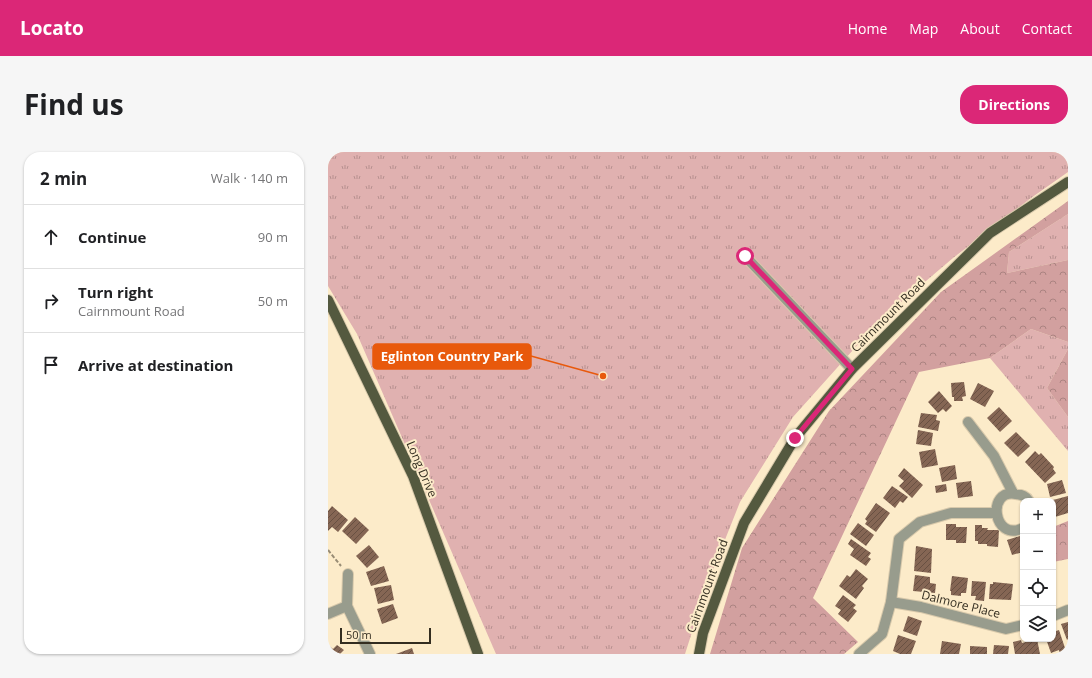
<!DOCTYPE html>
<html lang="en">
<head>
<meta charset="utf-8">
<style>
	body { margin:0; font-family:"Open Sans",sans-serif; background:#f6f6f6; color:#202124 }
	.controls { position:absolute; right:12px; bottom:12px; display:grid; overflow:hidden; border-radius:8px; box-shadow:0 1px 3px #0004 }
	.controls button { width:36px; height:36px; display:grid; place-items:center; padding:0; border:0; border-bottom:1px solid #e0e0e0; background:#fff; color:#202124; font:20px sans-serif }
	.scale { position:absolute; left:12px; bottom:10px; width:91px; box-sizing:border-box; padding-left:4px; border:2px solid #332d20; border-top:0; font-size:11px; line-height:14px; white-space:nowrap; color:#332d20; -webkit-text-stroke:3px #fcebc9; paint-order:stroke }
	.stop { position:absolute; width:12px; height:12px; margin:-9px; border:3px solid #db2777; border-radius:50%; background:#fff }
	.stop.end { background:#db2777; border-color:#fff; box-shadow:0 1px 4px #0008 }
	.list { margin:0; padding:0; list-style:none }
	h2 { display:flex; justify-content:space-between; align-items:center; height:52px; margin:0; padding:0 16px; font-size:17px }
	h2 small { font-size:13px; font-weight:400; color:#757577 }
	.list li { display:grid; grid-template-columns:26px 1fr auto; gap:12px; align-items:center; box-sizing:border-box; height:64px; padding:0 16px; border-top:1px solid #e0e0e0 }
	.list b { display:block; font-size:15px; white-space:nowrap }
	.list p { margin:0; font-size:13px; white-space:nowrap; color:#757577 }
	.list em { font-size:13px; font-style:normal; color:#757577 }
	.icon { flex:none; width:22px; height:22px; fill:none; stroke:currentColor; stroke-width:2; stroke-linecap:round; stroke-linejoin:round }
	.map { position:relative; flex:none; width:740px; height:502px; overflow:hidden; border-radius:16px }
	header { display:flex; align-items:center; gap:24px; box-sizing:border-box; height:56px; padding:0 20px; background:#db2777; color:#fff }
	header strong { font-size:19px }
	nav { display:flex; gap:22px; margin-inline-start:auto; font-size:14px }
	.intro { display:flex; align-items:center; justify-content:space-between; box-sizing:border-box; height:96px; padding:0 24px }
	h1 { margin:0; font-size:28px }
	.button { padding:10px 18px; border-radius:16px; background:#db2777; color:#fff; font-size:14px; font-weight:700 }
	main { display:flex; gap:24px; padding:0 24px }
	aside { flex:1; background:#fff; border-radius:16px; box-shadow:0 1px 3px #0004 }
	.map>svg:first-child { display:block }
</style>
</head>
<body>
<header>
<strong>Locato</strong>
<nav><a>Home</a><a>Map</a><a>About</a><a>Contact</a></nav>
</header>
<div class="intro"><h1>Find us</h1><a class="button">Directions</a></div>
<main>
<aside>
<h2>2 min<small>Walk · 140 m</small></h2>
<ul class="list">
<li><svg class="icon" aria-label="ahead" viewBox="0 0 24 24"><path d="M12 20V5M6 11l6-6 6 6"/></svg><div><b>Continue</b></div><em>90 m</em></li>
<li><svg class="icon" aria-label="right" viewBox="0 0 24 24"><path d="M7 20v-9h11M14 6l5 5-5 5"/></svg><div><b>Turn right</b><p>Cairnmount Road</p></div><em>50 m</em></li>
<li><svg class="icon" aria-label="arrive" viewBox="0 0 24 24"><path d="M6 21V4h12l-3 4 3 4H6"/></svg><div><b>Arrive at destination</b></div></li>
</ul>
</aside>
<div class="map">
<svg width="740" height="502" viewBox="0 0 740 502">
	<defs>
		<pattern id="grass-tufts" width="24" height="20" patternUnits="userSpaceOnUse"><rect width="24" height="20" fill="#e0b1b0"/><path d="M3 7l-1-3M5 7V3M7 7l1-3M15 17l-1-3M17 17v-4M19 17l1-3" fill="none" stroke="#b6908f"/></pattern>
		<pattern id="forest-crowns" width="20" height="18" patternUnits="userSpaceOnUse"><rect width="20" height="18" fill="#d2a09f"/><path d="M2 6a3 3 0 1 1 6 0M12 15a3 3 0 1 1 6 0" fill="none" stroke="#ab8381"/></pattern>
		<pattern id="building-hatch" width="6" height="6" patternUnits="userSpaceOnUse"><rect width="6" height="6" fill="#856654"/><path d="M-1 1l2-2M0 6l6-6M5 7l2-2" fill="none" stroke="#685042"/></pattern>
	</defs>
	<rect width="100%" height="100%" fill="#fcebc9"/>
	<!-- grass -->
	<g fill="url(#grass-tufts)">
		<polygon points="0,0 740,0 740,20 703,46 625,106 551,169 465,265 412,350 379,433 357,502 168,502 29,182 0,134"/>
		<polygon points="740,62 740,108 679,121 681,100"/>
		<polygon points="703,177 740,190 740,197 719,236 740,265 740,299 662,206"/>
	</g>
	<!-- forest -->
	<g fill="url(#forest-crowns)">
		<polygon points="740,49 740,62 681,100 679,121 740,108 740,190 703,177 662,206 591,220 485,446 530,490 516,502 382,502 414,396 501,259 613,140"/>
		<polygon points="740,197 740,265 719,236"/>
		<polygon points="740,369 740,407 725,410 725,375"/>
	</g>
	<!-- building -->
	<g fill="url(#building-hatch)">
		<polygon points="636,230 638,244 634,245 635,249 626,249 626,245 624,245 623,231"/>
		<polygon points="650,231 666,239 657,255 642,247"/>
		<polygon points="611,239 624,254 618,260 615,257 610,261 600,250"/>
		<polygon points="671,255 684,269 672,280 659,266"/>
		<polygon points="593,261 609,263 608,268 612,269 610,279 590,275"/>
		<polygon points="590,278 605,281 603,294 588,292"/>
		<polygon points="688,280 702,294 690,305 676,291"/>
		<polygon points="607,297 610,313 594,316 591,300"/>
		<polygon points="707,299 711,303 713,301 726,315 725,317 728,321 717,331 697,310"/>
		<polygon points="627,313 629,327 614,330 611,316"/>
		<polygon points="576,316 595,333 584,346 571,334 576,329 570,324"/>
		<polygon points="734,328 738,341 722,345 719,332"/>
		<polygon points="643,329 645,344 630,346 628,331"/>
		<polygon points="618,332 619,339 608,341 607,334"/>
		<polygon points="564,334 580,345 575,351 572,349 567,356 555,346"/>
		<polygon points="740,344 740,361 727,365 725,359 725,348"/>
		<polygon points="548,351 562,361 548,380 537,372 539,369 537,367"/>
		<polygon points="4,354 20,368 10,380 4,375 0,379 0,359"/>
		<polygon points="27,365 41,378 28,392 14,379"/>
		<polygon points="530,371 546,383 538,394 522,382"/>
		<polygon points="618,372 628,372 628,375 639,375 638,391 628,391 628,388 618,388"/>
		<polygon points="647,373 654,373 654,376 660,376 659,378 671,378 670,395 659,394 659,392 650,392 650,389 647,389"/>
		<polygon points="695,383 695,400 684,403 679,388"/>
		<polygon points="523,387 543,401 540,405 543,407 538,414 522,403 526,397 520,392"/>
		<polygon points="41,393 51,405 39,416 28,404"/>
		<polygon points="588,394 604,397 603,421 586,419"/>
		<polygon points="56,414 61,429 43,434 38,420"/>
		<polygon points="528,417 540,427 534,434 536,436 528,447 511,434 519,423 522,425"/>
		<polygon points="587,423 602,425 602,431 608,432 607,441 585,439"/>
		<polygon points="624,424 640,426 638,441 633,441 633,444 623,443 623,439 622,439"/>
		<polygon points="644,429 658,430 656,449 647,448 648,444 643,444"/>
		<polygon points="665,430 685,432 683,448 661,447 662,432 665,432"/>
		<polygon points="63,433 66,448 50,452 46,436"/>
		<polygon points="515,443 528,453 525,456 529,459 520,470 510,462 513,458 507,454"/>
		<polygon points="65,452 70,466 54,472 49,457"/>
		<polygon points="580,464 594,469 589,484 575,479"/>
		<polygon points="740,470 740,487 739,488 733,472"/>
		<polygon points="731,478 739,502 732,502 731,498 723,501 718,487 725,487 725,480"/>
		<polygon points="570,483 588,489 583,502 572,502 565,499"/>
		<polygon points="709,487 712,502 687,502 685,490 693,488 694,491"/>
		<polygon points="614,489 633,492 631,502 612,502"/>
		<polygon points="0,493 5,497 9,493 16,498 12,502 0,502"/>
		<polygon points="666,493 681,494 680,502 665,502"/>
		<polygon points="642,494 659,495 659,502 642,502"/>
		<polygon points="84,496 86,502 68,502"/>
	</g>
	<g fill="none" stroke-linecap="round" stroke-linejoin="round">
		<defs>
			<g id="minor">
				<polyline points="417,104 524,217"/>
				<polyline points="640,270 666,304 685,341"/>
				<path d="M 695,376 C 665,391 658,336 688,342 C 694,343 698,344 701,349"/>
				<polyline points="20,422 19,454 42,502"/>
				<polyline points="563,450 593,455 678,477 695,473"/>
				<polyline points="0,462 19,454"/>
				<polyline points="725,464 740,458"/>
				<polyline points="531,502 554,482 563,450 571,387 592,370 623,361 668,361"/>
			</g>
			<g id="major">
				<polyline points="0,148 85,324 150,502"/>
				<polyline points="371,502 375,481 416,371 467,286 524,217 662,81 740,30"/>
			</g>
		</defs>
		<!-- minor casing -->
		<use href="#minor" stroke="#d8c9ab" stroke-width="12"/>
		<!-- major casing -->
		<use href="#major" stroke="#d8c9ab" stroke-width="12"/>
		<!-- path -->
		<polyline stroke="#988c75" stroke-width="2" stroke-dasharray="4 2" stroke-linecap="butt" points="0,398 13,414"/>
		<!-- minor -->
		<use href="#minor" stroke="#989c8d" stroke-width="10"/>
		<!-- major -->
		<use href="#major" stroke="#54593f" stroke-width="10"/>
	</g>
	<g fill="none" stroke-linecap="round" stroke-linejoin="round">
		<!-- route -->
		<polyline stroke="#db2777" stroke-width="5" points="417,104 524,217 467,286"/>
	</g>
	<g text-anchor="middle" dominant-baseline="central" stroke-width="4" stroke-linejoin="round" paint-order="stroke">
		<!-- street labels -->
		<g font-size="12" fill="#332d20" stroke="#fcebc9">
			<text transform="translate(560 163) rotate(-45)">Cairnmount Road</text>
			<text transform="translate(94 317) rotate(67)">Long Drive</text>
			<text transform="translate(379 434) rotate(-70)">Cairnmount Road</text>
			<text transform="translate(633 452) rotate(14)">Dalmore Place</text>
		</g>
	</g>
	<!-- callouts -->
	<path fill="none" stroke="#e8590c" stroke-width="1.5" d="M275 224L203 204"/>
	<circle fill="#e8590c" stroke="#fcebc9" stroke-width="1.5" cx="275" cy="224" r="4"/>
	<rect fill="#e8590c" stroke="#e8590c" stroke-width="1.5" x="45" y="192" width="158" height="25" rx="4"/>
	<g font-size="13" text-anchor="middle" font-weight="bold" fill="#fff">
		<text x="124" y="209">Eglinton Country Park</text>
	</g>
</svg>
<div class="controls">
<button>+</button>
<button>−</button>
<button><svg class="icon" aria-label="locate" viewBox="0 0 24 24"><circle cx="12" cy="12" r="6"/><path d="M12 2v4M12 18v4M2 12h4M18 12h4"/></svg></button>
<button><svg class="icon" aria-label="layers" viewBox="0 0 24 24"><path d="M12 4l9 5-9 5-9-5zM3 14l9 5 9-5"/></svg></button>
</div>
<div class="scale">50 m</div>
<div class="stop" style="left:417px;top:104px"></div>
<div class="stop end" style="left:467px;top:286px"></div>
</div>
</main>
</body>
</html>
